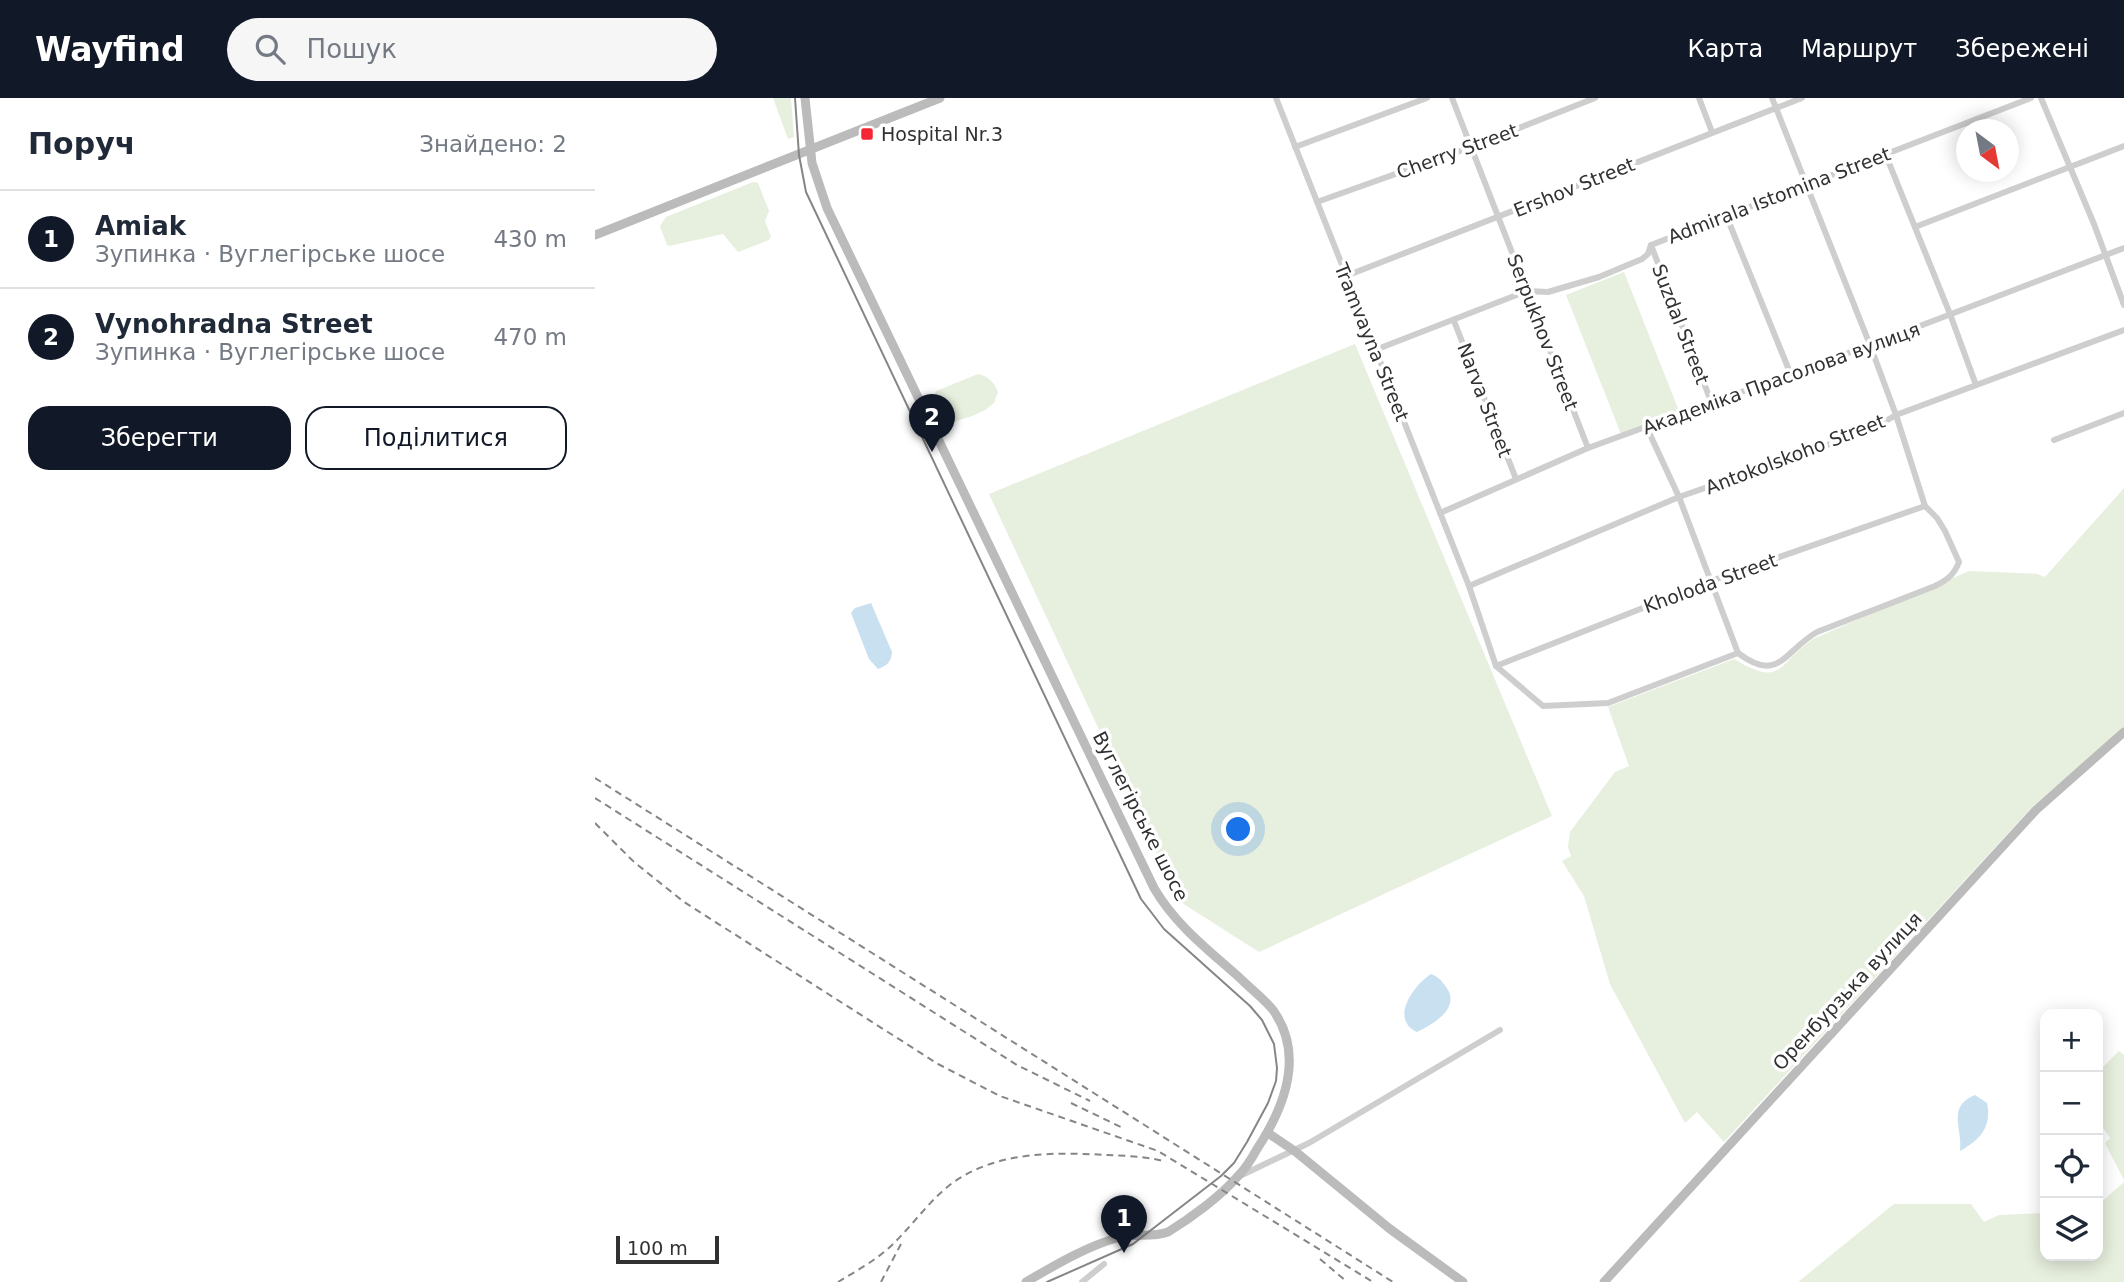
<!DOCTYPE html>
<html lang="uk">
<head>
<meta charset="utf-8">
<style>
	body { margin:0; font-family:"DejaVu Sans",sans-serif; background:#f6f6f7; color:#1f2937 }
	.controls { position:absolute; right:21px; bottom:21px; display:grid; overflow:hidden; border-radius:14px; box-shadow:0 4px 18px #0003 }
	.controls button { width:63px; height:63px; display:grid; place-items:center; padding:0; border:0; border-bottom:2px solid #e0e1e3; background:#fff; color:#1f2937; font:35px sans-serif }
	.compass { position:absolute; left:1361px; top:21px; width:63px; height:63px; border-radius:50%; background:#fff; box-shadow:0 4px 18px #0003; rotate:148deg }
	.scale { position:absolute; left:21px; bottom:18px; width:103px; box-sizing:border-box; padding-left:7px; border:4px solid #313131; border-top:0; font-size:19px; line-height:24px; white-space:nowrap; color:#313131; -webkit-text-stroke:5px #fff; paint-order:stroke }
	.you { position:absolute; left:644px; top:732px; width:24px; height:24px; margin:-18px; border:5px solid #fff; border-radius:50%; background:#1a73e8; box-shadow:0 0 0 10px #1a73e833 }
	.badge { display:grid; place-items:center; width:46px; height:46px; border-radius:50%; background:#111827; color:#fff; font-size:23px; font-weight:700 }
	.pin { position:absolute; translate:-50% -58px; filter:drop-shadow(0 2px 4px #0008) }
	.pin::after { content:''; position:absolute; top:37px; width:24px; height:21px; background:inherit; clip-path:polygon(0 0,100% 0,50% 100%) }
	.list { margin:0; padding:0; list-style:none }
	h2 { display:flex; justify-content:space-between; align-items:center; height:91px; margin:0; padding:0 28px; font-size:30px }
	h2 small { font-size:23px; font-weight:400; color:#747a83 }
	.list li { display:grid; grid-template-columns:46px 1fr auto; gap:21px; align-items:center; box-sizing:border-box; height:98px; padding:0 28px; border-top:2px solid #e0e1e3 }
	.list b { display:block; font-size:26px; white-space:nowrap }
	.list p { margin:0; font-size:23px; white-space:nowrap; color:#747a83 }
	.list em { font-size:23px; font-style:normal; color:#747a83 }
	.actions { display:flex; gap:14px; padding:21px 28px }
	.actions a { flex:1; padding:16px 0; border:2px solid #111827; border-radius:21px; text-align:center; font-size:24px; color:#111827 }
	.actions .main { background:#111827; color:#fff }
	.icon { flex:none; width:38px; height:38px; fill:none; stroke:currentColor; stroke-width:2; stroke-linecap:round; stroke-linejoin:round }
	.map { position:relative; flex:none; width:1529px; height:1184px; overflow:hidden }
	header { display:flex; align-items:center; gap:42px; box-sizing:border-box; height:98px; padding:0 35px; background:#111827; color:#fff }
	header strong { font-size:33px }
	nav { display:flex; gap:38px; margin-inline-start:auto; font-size:24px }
	.search { width:490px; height:63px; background:#f6f6f7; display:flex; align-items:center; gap:18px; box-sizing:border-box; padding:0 24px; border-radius:38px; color:#747a83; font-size:26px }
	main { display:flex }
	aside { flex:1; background:#fff }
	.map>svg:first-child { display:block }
</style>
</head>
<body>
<header>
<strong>Wayfind</strong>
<div class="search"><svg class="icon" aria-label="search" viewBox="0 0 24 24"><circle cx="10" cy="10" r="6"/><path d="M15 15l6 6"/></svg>Пошук</div>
<nav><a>Карта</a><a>Маршрут</a><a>Збережені</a></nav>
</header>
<main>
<aside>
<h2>Поруч<small>Знайдено: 2</small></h2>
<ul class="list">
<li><span class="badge">1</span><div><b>Amiak</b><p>Зупинка · Вуглегірське шосе</p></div><em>430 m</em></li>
<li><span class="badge">2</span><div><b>Vynohradna Street</b><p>Зупинка · Вуглегірське шосе</p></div><em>470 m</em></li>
</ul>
<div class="actions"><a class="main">Зберегти</a><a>Поділитися</a></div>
</aside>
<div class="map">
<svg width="1529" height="1184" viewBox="0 0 1529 1184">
	<rect width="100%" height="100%" fill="#fff"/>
	<!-- green -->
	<g fill="#e7efde">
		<polygon points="178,0 196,0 199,39 193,41"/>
		<polygon points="158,84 163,85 174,113 170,123 176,139 174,142 143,154 128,136 74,148 72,147 65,128 71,119"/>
		<polygon points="1029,174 1084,313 1026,336 971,197"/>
		<polygon points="760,246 957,718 664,854 584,803 394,396"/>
		<path d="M 383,276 C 393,278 399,284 403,294 L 399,305 L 390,312 L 377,318 L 355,325 L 344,321 L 337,305 L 341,293 Z"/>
		<path d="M 1529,390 L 1529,630 L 1437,709 L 1129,1044 L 1102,1014 L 1090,1025 L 1015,886 L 989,798 L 967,763 L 976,758 L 973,749 L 975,734 L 1020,674 L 1034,668 L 1013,609 L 1139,561 C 1188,590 1181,567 1218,541 L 1374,473 L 1442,476 L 1450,479 Z"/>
		<polygon points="1524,953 1529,957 1529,1082 1510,1045 1515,1040 1503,1023 1503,974"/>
		<polygon points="1529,1084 1529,1184 1203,1184 1299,1106 1376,1106 1389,1124 1404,1117 1450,1115 1450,1158 1503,1158 1503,1107"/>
	</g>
	<!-- water -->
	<g fill="#c9e0f0">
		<path d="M 276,505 L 297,554 C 296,564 293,567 283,571 L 274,561 L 256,515 L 260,510 Z"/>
		<path d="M 836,876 C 844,879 849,885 853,892 C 864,911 837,927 822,934 C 794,921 819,887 836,876 Z"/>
		<path d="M 1380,997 L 1392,1005 C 1397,1029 1385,1042 1365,1053 C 1368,1030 1351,1009 1380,997 Z"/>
	</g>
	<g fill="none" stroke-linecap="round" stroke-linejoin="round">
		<!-- street -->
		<g stroke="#cecece" stroke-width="6">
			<polyline points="681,0 874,488 901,568"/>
			<polyline points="857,0 993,350"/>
			<polyline points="1104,0 1117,34"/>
			<polyline points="1446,0 1499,126 1529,207"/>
			<polyline points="700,49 832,0"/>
			<polyline points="1290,55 1355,216 1381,287"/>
			<polyline points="722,104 876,49 1000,0"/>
			<polyline points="1131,117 1196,277"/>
			<polyline points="1320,129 1529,48"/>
			<polyline points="1056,147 1117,306"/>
			<polyline points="751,178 1207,0"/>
			<polyline points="859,223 921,381"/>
			<polyline points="780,252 932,193 953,194 1004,179 1047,161 1053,156 1056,147 1436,0"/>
			<polyline points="1052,330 1084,399 1143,555"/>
			<polyline points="1459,342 1529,315"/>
			<polyline points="845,415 993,350 1275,247 1529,150"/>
			<polyline points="874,488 1084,399 1275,332 1301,317 1529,232"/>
			<path d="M 901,568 L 948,608 L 1013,605 L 1143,555 C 1184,586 1189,553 1222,534 L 1340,488 C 1352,482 1359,477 1364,464 L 1350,433 L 1342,420 L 1330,408 L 1301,317 L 1275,247 L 1177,0"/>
			<polyline points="901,568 1116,483 1330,408"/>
			<polyline points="645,1078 714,1045 905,932"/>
			<polyline points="487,1184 509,1166"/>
		</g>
		<!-- secondary -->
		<g stroke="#bbb" stroke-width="9">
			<path d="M 210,0 L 217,65 L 232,110 L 559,790 C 581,828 615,853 647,882 C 657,892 669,901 678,912 C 710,957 689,1010 662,1051 C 657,1060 651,1070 644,1077 C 626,1098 596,1120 573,1134 C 557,1140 541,1135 525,1139 C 492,1148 460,1167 431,1184"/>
			<polyline points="0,137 345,0"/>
			<polyline points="673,1035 701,1054 795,1131 868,1184"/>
			<polyline points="1009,1184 1441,712 1529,634"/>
		</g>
		<!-- tram -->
		<polyline stroke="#868686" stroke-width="2" points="200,0 204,57 211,94 546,801 569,831 655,908 667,922 679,946 682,970 681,983 673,1005 652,1044 639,1065 626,1078 538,1146 452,1184"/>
		<!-- rail -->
		<g stroke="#868686" stroke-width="2" stroke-dasharray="7 5" stroke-linecap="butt">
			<polyline points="0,680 798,1184"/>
			<polyline points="0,700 422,967 495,1003"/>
			<polyline points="0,725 39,764 89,804 343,966 405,998 563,1053 778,1184"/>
			<polyline points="476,1005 530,1031"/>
			<polyline points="725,1161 752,1184"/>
			<path d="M 243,1184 C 261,1173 280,1163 296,1148 C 317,1128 333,1104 356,1086 C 401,1053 459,1054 512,1057 C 531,1058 552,1058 571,1064"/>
			<polyline points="286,1184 307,1144"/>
		</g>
	</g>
	<!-- markers -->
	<rect fill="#f52633" stroke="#fff" stroke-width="2.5" x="265" y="29" width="14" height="14" rx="3.5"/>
	<g text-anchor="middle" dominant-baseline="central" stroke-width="7" stroke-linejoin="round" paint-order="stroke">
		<!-- poi labels -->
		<g font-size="19" fill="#313131" stroke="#fff" text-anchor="start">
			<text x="286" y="36">Hospital Nr.3</text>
		</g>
		<!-- street labels -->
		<g font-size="19" fill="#313131" stroke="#fff">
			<text transform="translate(862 53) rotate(-20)">Cherry Street</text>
			<text transform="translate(979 89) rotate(-22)">Ershov Street</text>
			<text transform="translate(1184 97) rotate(-21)">Admirala Istomina Street</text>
			<text transform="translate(1086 226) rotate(69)">Suzdal Street</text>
			<text transform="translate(948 234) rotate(69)">Serpukhov Street</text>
			<text transform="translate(777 244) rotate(68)">Tramvayna Street</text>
			<text transform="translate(1186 280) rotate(-20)">Академіка Прасолова вулиця</text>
			<text transform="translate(890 302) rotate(69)">Narva Street</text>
			<text transform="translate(1200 356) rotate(-21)">Antokolskoho Street</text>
			<text transform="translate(1115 485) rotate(-20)">Kholoda Street</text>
			<text transform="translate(546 718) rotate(63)">Вуглегірське шосе</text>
			<text transform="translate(1252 893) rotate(-47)">Оренбурзька вулиця</text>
		</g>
	</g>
</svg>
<div class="controls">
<button>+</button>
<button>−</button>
<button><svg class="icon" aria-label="locate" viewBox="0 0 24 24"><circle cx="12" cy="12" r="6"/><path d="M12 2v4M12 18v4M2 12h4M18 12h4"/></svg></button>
<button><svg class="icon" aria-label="layers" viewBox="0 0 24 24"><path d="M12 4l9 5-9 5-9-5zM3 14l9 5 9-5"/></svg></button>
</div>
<svg class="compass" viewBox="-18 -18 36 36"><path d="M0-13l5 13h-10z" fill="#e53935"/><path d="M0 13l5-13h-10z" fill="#747a83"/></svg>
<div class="scale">100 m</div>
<div class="you"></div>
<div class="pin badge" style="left:529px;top:1155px">1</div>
<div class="pin badge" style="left:337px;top:354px">2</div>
</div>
</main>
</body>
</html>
